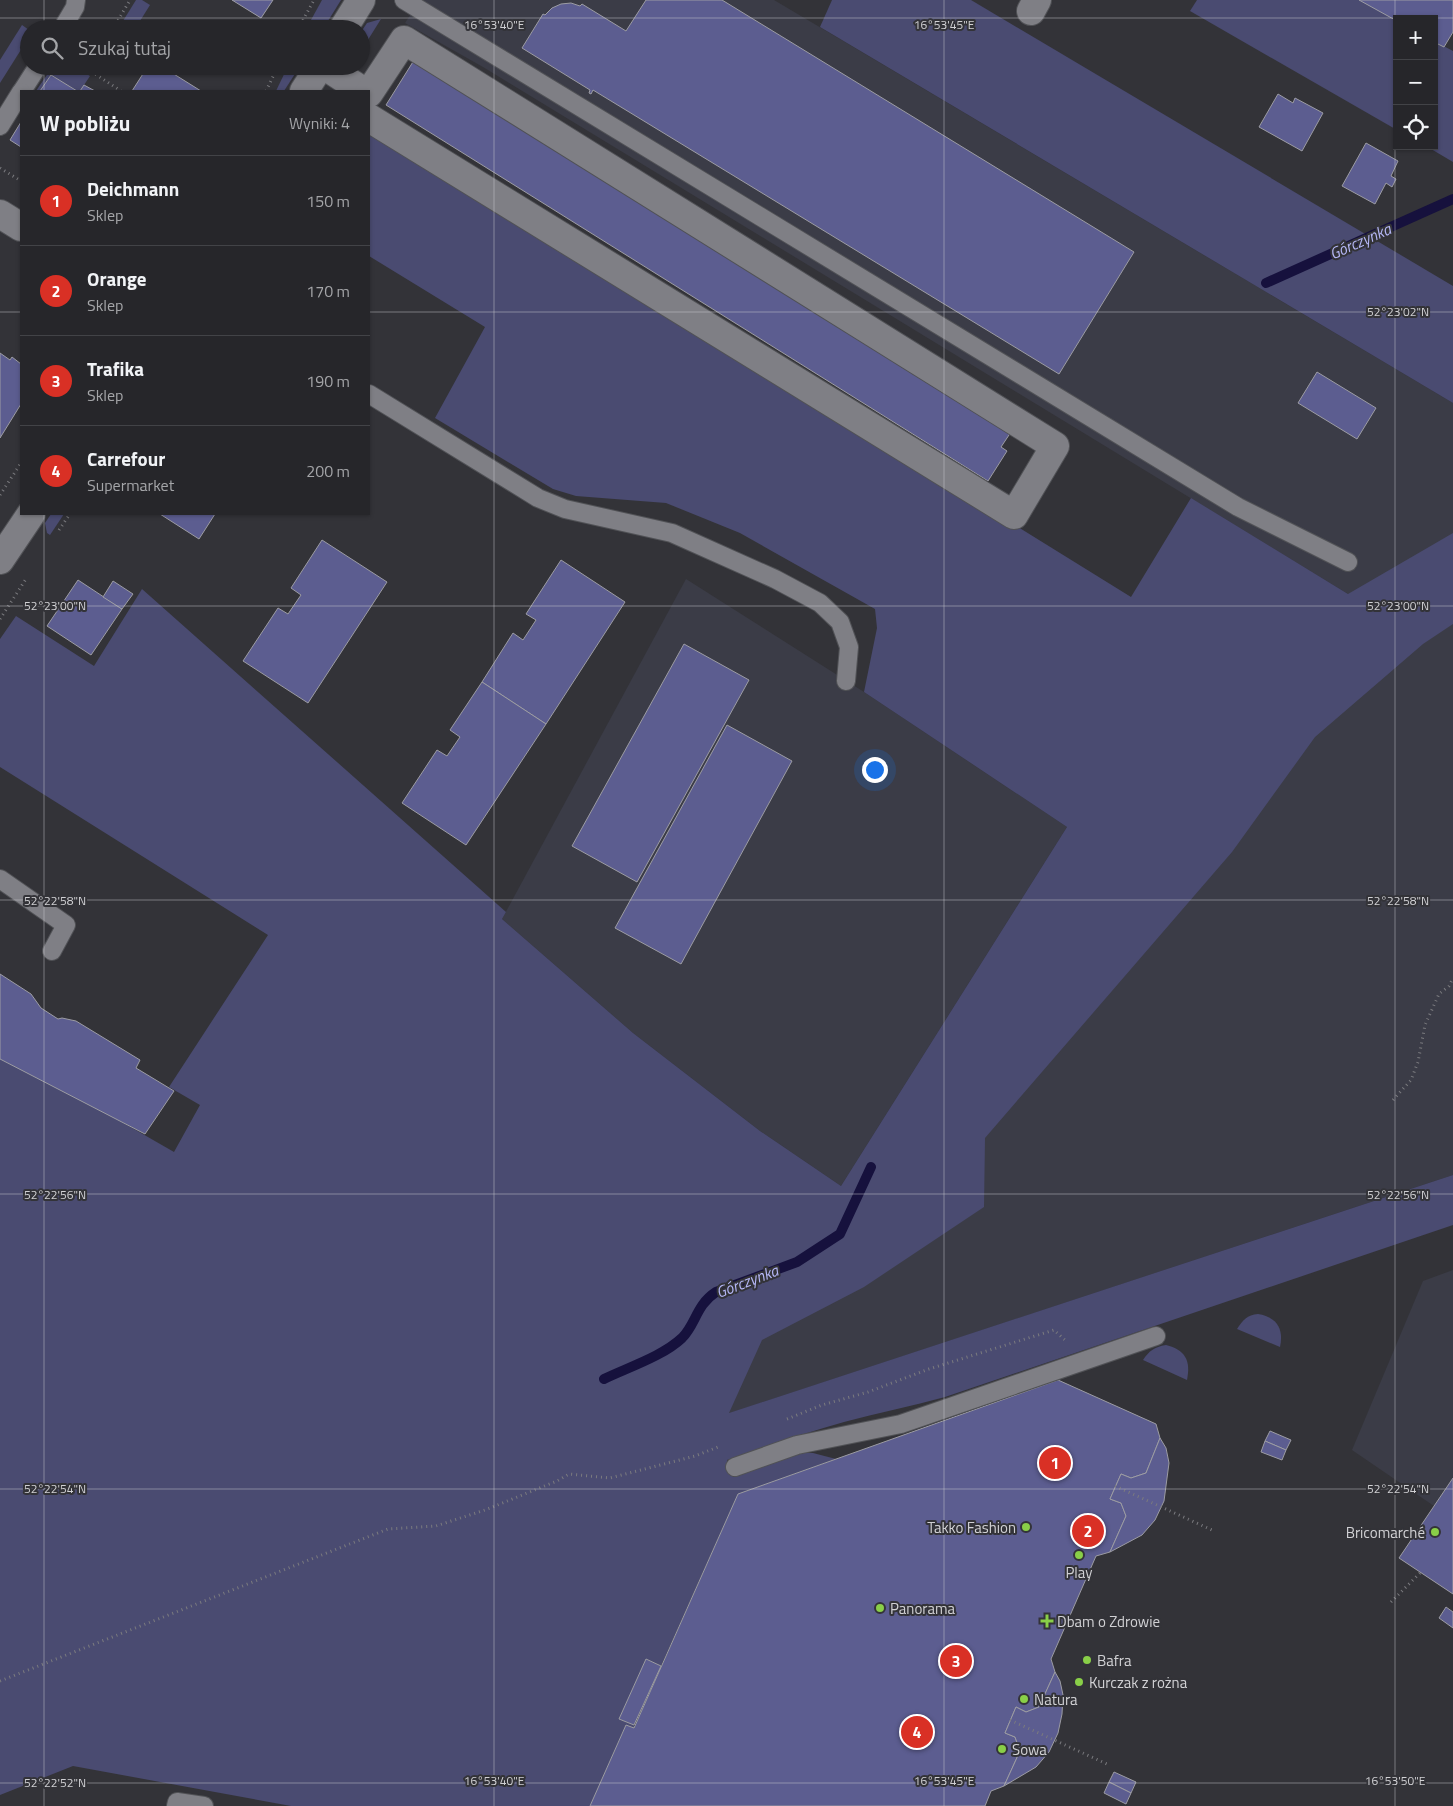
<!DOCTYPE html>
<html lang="pl">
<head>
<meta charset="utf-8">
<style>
	body { margin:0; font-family:"Titillium Web",sans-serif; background:#323236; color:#f1f3f6 }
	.controls { position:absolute; right:15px; top:15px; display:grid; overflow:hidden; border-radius:0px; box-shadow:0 1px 4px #0004 }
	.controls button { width:45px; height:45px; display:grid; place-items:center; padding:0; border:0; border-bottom:1px solid #424347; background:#26262a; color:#f1f3f6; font:25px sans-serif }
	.you { position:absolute; left:874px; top:769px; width:18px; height:18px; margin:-12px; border:4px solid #fff; border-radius:50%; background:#1a73e8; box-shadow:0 0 0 8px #1a73e833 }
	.badge { display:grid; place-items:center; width:32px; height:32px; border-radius:50%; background:#d93025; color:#fff; font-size:16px; font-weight:700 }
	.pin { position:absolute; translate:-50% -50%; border:2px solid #fff; box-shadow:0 1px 5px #0006 }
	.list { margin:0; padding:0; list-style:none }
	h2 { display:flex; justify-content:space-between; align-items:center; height:65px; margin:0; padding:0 20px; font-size:21px }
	h2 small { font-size:16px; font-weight:400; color:#a4a5a8 }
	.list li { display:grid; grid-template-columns:32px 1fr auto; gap:15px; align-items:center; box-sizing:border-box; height:90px; padding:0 20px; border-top:1px solid #424347 }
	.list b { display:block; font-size:19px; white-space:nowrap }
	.list p { margin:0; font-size:16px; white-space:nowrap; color:#a4a5a8 }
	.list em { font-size:16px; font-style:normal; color:#a4a5a8 }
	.icon { flex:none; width:28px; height:28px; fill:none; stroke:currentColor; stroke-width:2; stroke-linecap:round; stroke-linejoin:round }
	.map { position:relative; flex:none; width:1453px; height:1806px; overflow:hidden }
	.search { position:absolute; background:#26262a; box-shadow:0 1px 4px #0004; left:20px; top:20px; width:350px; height:55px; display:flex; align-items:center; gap:12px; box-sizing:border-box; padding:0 18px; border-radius:28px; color:#a4a5a8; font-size:19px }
	.panel { position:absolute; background:#26262a; box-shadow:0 1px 4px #0004; left:20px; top:90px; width:350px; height:425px; border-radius:0px }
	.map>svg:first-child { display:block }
</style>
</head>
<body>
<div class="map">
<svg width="1453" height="1806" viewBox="0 0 1453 1806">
	<rect width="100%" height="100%" fill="#333338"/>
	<!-- built -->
	<g fill="#3b3c47">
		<polygon points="420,0 774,0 1453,403 1453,1175 715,1418 778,1278 1348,594 483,67 405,23"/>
		<polygon points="686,579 864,692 1067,827 841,1186 760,1131 633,1033 502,919"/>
		<polygon points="1453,1270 1453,1478 1434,1506 1352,1450 1423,1281"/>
	</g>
	<!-- green -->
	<g fill="#4a4b71">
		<polygon points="136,0 142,0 150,5 135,29 118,29"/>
		<polygon points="322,0 341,0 323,29 306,29"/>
		<polygon points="832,0 971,0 1453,286 1453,403 820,27"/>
		<polygon points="1197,0 1361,0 1397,20 1397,130 1190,11"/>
		<polygon points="381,19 361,51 361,32 367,23"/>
		<polygon points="22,25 29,30 29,37 0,83 0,60"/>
		<polygon points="1434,41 1453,51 1453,162 1426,146 1434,146"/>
		<polygon points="53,66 74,66 90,76 80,91 77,91 51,75 40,91 36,91"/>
		<polygon points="288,66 300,66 284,91 276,91"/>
		<path d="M 369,125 L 1131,597 L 1191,498 L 1348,594 L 1453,533 L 1453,624 L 1423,644 L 1315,737 L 1232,852 L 985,1138 L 984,1207 L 864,1287 L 762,1340 L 729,1413 L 1453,1175 L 1453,1225 L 945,1397 C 912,1406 878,1413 844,1422 C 805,1433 766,1446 727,1460 L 733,1477 L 800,1453 L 813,1453 L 836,1459 L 738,1494 L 661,1666 L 646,1659 L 619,1719 L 634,1725 L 634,1728 L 626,1725 L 590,1806 L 291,1806 L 73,1766 L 0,1795 L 0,1052 L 174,1152 L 200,1105 L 169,1087 L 268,935 L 0,767 L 0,639 L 16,616 L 94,666 L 142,589 L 506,912 L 502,919 L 633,1033 L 760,1131 L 841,1186 L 1067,827 L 864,692 L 877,628 L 875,609 L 740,533 L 666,503 L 576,496 L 553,489 L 435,418 L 485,327 L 369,256 Z"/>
		<polygon points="51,514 64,514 50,535 47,533 45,523"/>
		<path d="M 1258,1314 C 1277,1317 1284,1329 1280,1347 L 1237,1329 C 1243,1320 1247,1315 1258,1314 Z"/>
		<path d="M 1166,1345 C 1185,1350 1191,1360 1187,1380 L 1143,1360 C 1149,1351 1154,1347 1166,1345 Z"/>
	</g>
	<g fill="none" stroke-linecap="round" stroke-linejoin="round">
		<!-- stream -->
		<g stroke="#16113d" stroke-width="10">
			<polyline points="1266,283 1453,199"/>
			<path d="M 604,1379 C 629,1367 663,1356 682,1338 C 696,1324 696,1305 716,1292 L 797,1262 L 840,1234 L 871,1167"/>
		</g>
	</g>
	<!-- building -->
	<g fill="#5c5d90" stroke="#9c9ca3">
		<polygon points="232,0 273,0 261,18"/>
		<polygon points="646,0 722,0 1134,252 1059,374 593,90 591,94 589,93 590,90 522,48 543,14 545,15 552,8 561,4 571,3 580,6 582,4 626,31"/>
		<polygon points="1359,0 1453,0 1453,32 1444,47 1434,42 1434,19 1397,19 1397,21"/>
		<polygon points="416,57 1013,429 1001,447 1007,451 988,481 386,105"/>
		<polygon points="148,66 161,66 201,91 132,91"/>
		<polygon points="51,75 77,91 40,91"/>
		<polygon points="84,85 95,91 80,91"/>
		<polygon points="1278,94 1293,103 1295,98 1323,113 1302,151 1259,127"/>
		<polygon points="21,122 21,147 10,140"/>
		<polygon points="1366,143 1398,161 1391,176 1396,179 1392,187 1386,183 1375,204 1342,186"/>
		<polygon points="0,353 10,360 12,357 21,364 21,404 0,438"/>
		<polygon points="1317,372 1376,408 1357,439 1298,403"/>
		<polygon points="160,514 215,514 199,539"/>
		<polygon points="322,540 387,582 308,703 243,661 278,608 288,614 301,595 291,588"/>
		<polygon points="561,560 625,602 546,724 482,682 513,633 523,640 536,620 526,614"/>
		<polygon points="78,580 122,609 91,655 47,626"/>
		<polygon points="113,581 133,594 122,609 103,597"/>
		<polygon points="684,644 749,680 637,882 572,846"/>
		<polygon points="482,682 546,724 466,845 402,803 437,750 447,756 460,737 450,730"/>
		<polygon points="727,725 792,761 681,964 615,928"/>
		<polygon points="0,974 31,994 41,1008 58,1019 62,1018 76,1021 140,1060 136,1068 174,1091 145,1134 0,1059"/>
		<polygon points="1058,1380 1156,1424 1160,1438 1146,1473 1131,1478 1121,1474 1110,1499 1121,1503 1126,1516 1110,1552 1096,1556 1051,1659 1055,1672 1039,1707 1026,1712 1016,1707 1005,1733 1015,1737 1020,1751 1004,1786 991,1791 985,1806 590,1806 626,1725 634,1728 738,1494"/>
		<polygon points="1270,1431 1291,1440 1286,1450 1265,1441"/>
		<polygon points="1160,1438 1166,1448 1169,1463 1164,1501 1155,1520 1142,1535 1110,1552 1126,1516 1121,1503 1110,1499 1121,1474 1131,1478 1146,1473"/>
		<polygon points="1265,1441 1286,1450 1282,1460 1261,1452"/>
		<polygon points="1453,1478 1453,1594 1399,1558"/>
		<polygon points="1446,1607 1453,1612 1453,1628 1439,1618"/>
		<polygon points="646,1659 661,1666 634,1725 619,1719"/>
		<polygon points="1055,1672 1060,1681 1063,1695 1062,1714 1058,1733 1049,1752 1036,1767 1004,1786 1020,1751 1015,1737 1005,1733 1016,1707 1026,1712 1039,1707"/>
		<polygon points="1114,1772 1136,1782 1131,1793 1109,1782"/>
		<polygon points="1109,1782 1131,1793 1126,1804 1104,1793"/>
	</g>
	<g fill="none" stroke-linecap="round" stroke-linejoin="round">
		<defs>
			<g id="service">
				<polyline points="404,0 1238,507 1348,562"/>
				<polyline points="62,29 75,7 76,0"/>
				<polyline points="22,91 38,66"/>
				<polyline points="0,126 21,92"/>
				<polyline points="369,394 538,498 565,509 672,533 775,579 820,603 840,622 849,647 846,681"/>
				<polyline points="0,879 66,925 52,951"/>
				<polyline points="735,1467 797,1445 901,1424 1156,1336"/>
				<polyline points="176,1806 177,1802 204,1806"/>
			</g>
			<g id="minor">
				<polyline points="1031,11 1037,0"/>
				<polyline points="343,29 361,0"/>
				<polyline points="325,66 363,91"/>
				<polyline points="304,91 320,66"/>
				<polyline points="369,93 404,40 1055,446 1014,515 369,118"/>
				<polyline points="0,214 21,227"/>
				<polyline points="0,560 31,514"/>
			</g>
		</defs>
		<!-- service casing -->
		<use href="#service" stroke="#515256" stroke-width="20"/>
		<!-- minor casing -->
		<use href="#minor" stroke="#515256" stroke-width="30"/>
		<!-- path -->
		<g stroke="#7b7b7f" stroke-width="3" stroke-dasharray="1 4" stroke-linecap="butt">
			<polyline points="113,29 130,0"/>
			<polyline points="298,29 314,0"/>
			<polyline points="83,66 121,91"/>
			<polyline points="266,91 278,66"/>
			<polyline points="0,168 21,181"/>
			<polyline points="0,495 21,463"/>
			<polyline points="59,530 70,514"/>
			<polyline points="0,619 26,579"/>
			<polyline points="1393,1100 1411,1080 1418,1062 1425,1025 1439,994 1449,986 1453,978"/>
			<polyline points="787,1419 822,1405 868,1392 929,1369 1054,1330 1066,1341"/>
			<polyline points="1115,1486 1212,1530"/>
			<polyline points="1391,1602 1420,1573"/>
			<polyline points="0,1681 388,1529 436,1526 485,1510 557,1481 569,1474 610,1478 695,1456 718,1447"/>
			<polyline points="1010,1720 1107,1764"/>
		</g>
		<!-- service -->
		<use href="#service" stroke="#7f7f85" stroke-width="18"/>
		<!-- minor -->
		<use href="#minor" stroke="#7f7f85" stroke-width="28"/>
	</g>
	<!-- ticks -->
	<path fill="none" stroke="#d1d1d4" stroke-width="1" stroke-opacity="0.45" d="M 44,0 L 44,29M 494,0 L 494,1806M 944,0 L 944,1806M 1395,0 L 1395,1806M 0,18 L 1453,18M 44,66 L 44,91M 0,312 L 21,312M 369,312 L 1453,312M 44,514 L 44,1806M 0,606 L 1453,606M 0,900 L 1453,900M 0,1194 L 1453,1194M 0,1489 L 1453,1489M 0,1783 L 1453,1783"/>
	<!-- markers -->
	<g fill="#89cf48" stroke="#333338" stroke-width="2">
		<circle cx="1026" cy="1527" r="5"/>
		<circle cx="1435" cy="1532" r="5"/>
		<circle cx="1079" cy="1555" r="5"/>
		<circle cx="880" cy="1608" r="5"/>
		<path d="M1044.5 1613.5h5v5h5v5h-5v5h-5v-5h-5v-5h5z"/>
		<circle cx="1087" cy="1660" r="5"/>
		<circle cx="1079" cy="1682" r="5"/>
		<circle cx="1024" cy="1699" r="5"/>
		<circle cx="1002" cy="1749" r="5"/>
	</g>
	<g text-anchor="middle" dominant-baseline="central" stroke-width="4" stroke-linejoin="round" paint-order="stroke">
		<!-- poi labels -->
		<g font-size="15" fill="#d1d1d4" stroke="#333338" text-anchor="start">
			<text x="1016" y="1527" text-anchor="end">Takko Fashion</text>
			<text x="1425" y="1532" text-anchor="end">Bricomarché</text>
			<text x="1079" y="1572" text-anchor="middle">Play</text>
			<text x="890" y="1608">Panorama</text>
			<text x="1057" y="1621">Dbam o Zdrowie</text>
			<text x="1097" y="1660">Bafra</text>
			<text x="1089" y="1682">Kurczak z rożna</text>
			<text x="1034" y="1699">Natura</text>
			<text x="1012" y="1749">Sowa</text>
		</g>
		<!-- water labels -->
		<g font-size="16" font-style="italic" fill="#b5b7f6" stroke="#333338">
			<text transform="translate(1360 241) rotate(-24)">Górczynka</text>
			<text transform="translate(747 1281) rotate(-21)">Górczynka</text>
		</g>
	</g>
	<g font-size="12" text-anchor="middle" fill="#d1d1d4" stroke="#333338" stroke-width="4" stroke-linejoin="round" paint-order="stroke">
		<text x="494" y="29">16°53'40"E</text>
		<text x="944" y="29">16°53'45"E</text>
		<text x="1398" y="316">52°23'02"N</text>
		<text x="55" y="610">52°23'00"N</text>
		<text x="1398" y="610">52°23'00"N</text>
		<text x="55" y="905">52°22'58"N</text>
		<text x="1398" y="905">52°22'58"N</text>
		<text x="55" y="1199">52°22'56"N</text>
		<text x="1398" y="1199">52°22'56"N</text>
		<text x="55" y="1493">52°22'54"N</text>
		<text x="1398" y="1493">52°22'54"N</text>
		<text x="494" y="1785">16°53'40"E</text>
		<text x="944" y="1785">16°53'45"E</text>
		<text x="1395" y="1785">16°53'50"E</text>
		<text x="55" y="1787">52°22'52"N</text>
	</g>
</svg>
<div class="controls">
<button>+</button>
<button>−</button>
<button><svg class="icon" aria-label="locate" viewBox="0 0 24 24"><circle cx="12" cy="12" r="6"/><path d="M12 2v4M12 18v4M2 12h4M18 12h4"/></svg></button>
</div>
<div class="you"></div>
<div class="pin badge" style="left:1055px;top:1463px">1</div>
<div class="pin badge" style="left:1088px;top:1531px">2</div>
<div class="pin badge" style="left:956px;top:1661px">3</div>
<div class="pin badge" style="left:917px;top:1732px">4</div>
<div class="search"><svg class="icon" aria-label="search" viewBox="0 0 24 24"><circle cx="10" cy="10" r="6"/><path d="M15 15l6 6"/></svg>Szukaj tutaj</div>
<section class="panel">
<h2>W pobliżu<small>Wyniki: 4</small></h2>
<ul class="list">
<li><span class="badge">1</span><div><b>Deichmann</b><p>Sklep</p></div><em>150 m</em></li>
<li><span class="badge">2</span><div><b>Orange</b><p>Sklep</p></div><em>170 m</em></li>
<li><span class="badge">3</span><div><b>Trafika</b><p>Sklep</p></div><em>190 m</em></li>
<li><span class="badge">4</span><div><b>Carrefour</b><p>Supermarket</p></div><em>200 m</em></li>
</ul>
</section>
</div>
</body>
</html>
